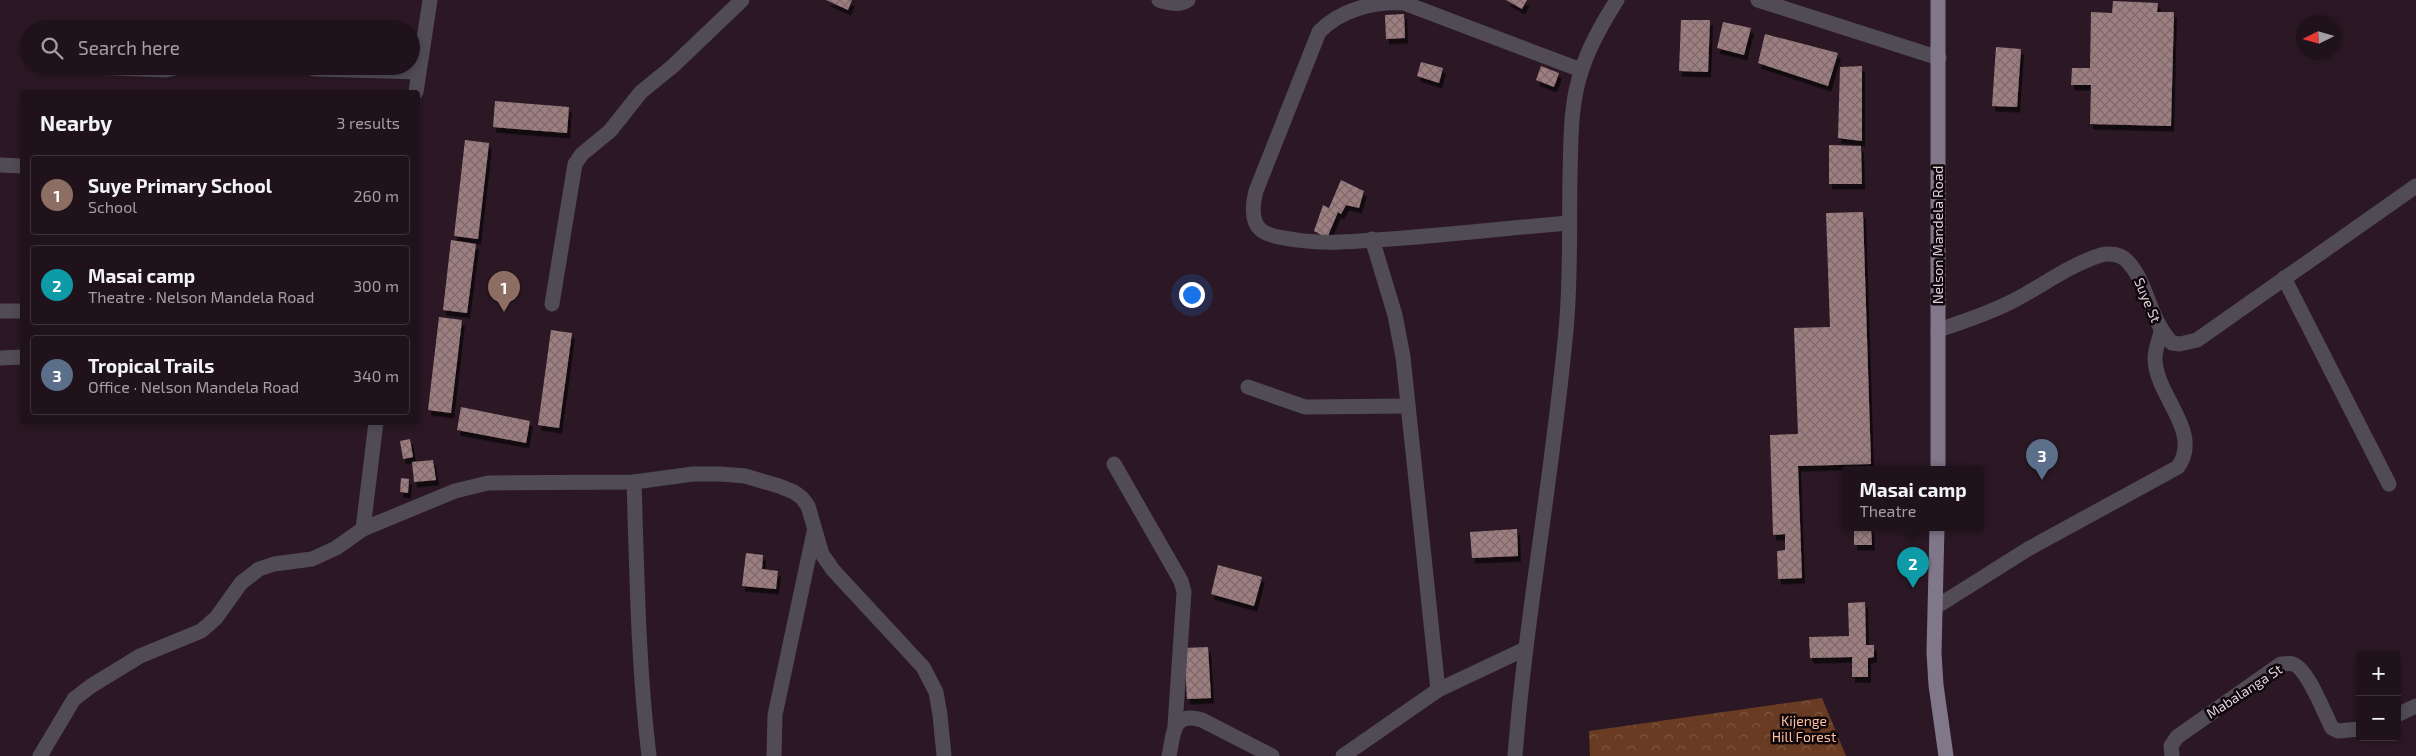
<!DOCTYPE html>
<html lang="en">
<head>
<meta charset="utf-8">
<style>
	body { margin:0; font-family:"Exo 2",sans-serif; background:#281b24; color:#f1f3f6 }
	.controls { position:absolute; right:15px; bottom:15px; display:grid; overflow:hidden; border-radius:5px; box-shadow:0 2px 8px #0003 }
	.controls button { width:45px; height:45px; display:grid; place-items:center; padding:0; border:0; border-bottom:1px solid #3d323a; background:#20121b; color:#f1f3f6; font:25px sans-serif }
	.compass { position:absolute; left:2296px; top:15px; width:45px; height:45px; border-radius:50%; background:#20121b; box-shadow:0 2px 8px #0003; rotate:265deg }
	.you { position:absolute; left:1191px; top:294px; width:18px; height:18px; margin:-12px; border:4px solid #fff; border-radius:50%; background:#1a73e8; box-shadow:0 0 0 8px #1a73e833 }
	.badge { display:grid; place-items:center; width:32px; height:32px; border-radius:50%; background:#b45309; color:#fff; font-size:16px; font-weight:700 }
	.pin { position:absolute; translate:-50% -41px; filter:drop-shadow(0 1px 2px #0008) }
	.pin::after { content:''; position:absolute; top:26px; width:18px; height:15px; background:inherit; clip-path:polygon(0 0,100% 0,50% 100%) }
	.popup { position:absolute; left:1842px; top:466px; width:142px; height:65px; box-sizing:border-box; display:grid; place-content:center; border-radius:5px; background:#20121b; filter:drop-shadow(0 1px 4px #0005); font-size:16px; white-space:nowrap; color:#a29ea3 }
	.popup b { font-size:19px; color:#f1f3f6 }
	.popup::after { content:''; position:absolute; left:50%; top:100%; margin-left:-10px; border:10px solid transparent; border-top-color:#20121b }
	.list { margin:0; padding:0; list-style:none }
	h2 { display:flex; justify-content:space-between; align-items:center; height:65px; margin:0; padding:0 20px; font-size:21px }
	h2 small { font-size:16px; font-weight:400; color:#a29ea3 }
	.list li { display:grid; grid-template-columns:32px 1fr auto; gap:15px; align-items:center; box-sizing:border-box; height:80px; margin:0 10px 10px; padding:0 10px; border:1px solid #3d323a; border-radius:5px }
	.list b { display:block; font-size:19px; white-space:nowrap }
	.list p { margin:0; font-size:16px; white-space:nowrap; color:#a29ea3 }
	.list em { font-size:16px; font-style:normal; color:#a29ea3 }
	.icon { flex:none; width:28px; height:28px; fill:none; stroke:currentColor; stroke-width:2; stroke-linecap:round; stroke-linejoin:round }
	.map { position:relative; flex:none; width:2416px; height:756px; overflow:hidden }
	.search { position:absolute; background:#20121b; box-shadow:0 2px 8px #0003; left:20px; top:20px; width:400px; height:55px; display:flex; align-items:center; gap:12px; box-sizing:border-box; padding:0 18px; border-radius:28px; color:#a29ea3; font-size:19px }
	.panel { position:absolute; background:#20121b; box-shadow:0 2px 8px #0003; left:20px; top:90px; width:400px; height:335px; border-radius:5px }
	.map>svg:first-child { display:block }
</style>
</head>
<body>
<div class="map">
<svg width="2416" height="756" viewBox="0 0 2416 756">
	<defs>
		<pattern id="forest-crowns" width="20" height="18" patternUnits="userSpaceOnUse" patternTransform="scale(1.25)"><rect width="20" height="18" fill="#683b22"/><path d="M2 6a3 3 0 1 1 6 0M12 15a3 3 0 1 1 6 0" fill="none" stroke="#7d5642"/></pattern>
		<pattern id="building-cross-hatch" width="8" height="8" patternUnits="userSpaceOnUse" patternTransform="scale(1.25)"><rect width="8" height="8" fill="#9d7f81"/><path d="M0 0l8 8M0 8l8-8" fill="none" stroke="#7e696b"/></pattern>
		<filter id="shadow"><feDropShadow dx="3" dy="5.5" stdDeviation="0" flood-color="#0009"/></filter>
	</defs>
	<rect width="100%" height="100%" fill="#2b1824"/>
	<!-- forest -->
	<polygon fill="url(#forest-crowns)" points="1822,698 1846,756 1590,756 1589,731"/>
	<!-- building -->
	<g fill="url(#building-cross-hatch)" filter="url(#shadow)">
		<polygon points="826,0 852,0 848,10"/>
		<polygon points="1506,0 1527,0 1522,9"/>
		<polygon points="2113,1 2158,3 2157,12 2174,12 2171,126 2090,124 2091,85 2071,85 2072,68 2090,68 2091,12 2112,13"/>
		<polygon points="1404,14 1405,38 1386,39 1385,15"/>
		<polygon points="1681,20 1710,20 1708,72 1679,71"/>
		<polygon points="1723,22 1751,28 1744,55 1717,48"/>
		<polygon points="1765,34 1838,53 1828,86 1758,63"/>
		<polygon points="1996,47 2021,49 2017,107 1992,106"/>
		<polygon points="1421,62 1443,68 1439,83 1417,76"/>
		<polygon points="1541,66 1559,73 1554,87 1536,80"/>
		<polygon points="1862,66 1862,141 1838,138 1840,67"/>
		<polygon points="495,101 569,107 567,133 493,127"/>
		<polygon points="465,140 489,143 478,239 454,236"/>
		<polygon points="1829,145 1861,146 1862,184 1829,184"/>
		<polygon points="1341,180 1364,191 1359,208 1346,205 1341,214 1338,212 1327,238 1314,231 1323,205 1329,208"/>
		<polygon points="1863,212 1871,464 1798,466 1802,578 1778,579 1777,551 1785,550 1785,534 1773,535 1770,435 1798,434 1794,328 1830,327 1826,213"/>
		<polygon points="451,240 476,244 467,313 443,310"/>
		<polygon points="439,317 462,320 451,413 428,410"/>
		<polygon points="551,330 572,333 559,428 538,425"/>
		<polygon points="461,407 530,421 526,443 457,430"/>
		<polygon points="410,439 413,457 403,459 400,441"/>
		<polygon points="433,460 436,480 414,482 412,462"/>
		<polygon points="401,478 409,479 408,493 400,492"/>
		<polygon points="1854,527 1871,527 1872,545 1854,545"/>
		<polygon points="1517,529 1518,556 1472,558 1470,532"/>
		<polygon points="746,553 763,555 762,569 778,571 776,589 742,586"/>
		<polygon points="1218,565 1262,577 1254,606 1211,594"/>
		<polygon points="1865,602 1866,645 1874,645 1874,657 1868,658 1868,677 1852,677 1852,657 1810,658 1809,637 1849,636 1848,603"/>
		<polygon points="1208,647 1211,698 1187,699 1184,648"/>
	</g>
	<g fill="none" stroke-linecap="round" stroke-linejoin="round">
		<!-- minor -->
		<g stroke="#504b55" stroke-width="15">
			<path d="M 1159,0 C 1169,3 1179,6 1188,0"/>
			<polyline points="1758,0 1939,58"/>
			<polyline points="67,66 166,70 184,66"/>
			<polyline points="304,66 315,69 418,72"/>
			<polyline points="416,92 430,0"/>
			<polyline points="0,165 22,166"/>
			<path d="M 1569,223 C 1493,229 1416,239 1339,242 C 1323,243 1272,240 1261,230 C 1250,221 1253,203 1256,191 L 1319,32 C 1340,10 1374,1 1404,3 L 1581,70"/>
			<polyline points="1372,239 1395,315 1403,357 1438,690"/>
			<polyline points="2284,278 2389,484"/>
			<polyline points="552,304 575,164 582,154 610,131 641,92 673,66 742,0"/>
			<polyline points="0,311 22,311"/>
			<path d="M 1938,330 C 1963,322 1989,313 2013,301 C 2042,286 2069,265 2101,255 C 2109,253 2120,254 2126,260 C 2148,281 2148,318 2172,343 L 2180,344 L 2197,340 L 2416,186"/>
			<polyline points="0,358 22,357"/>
			<polyline points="1248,387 1305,407 1408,406"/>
			<polyline points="1114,464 1181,581 1184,592 1175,726"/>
			<path d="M 634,482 C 637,574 638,665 649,756"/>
			<polyline points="363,529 455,491 488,483 634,482 693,474 721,474 745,476 779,486 794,492 802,498 808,506 822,554 833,570 923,667 936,692 940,715 944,756"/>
			<path d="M 1936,607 L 2028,549 L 2178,467 C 2203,431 2155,396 2155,358 C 2155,350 2159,340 2161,332"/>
			<polyline points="2397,715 2416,706"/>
			<polyline points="40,756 74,699 91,686 140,656 201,631 216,618 241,583 259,569 274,564 312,559 336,548 363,529 376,422"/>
			<polyline points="774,756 775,715 814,532"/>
			<path d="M 1169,756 C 1174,733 1172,711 1202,720 L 1272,756"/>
			<polyline points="1343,756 1438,690 1525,649"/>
			<path d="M 1515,756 C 1526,614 1553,473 1566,330 C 1571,279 1569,227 1570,176 C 1571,140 1570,103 1582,69 C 1590,44 1603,22 1617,0"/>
			<path d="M 2172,756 L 2171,746 L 2177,737 L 2281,664 C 2285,664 2290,663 2293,664 C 2308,669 2324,713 2332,728 L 2338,731 L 2360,729"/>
		</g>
		<!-- major -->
		<g stroke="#80778a" stroke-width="15">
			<polyline points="1938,469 1938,0"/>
			<polyline points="1937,527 1934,653 1936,685 1946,756"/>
		</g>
	</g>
	<g text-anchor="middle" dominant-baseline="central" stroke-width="5" stroke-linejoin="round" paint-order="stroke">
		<!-- street labels -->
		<g font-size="14" fill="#dfd2da" stroke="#0e060b">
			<text transform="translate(1937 235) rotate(-90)">Nelson Mandela Road</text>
			<text transform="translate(2148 300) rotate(67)">Suye St</text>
			<text transform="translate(2244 691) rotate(-33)">Mabalanga St</text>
		</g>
		<!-- park labels -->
		<g font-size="14" fill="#fdc09f" stroke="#0e060b">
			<text x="1804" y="720">Kijenge<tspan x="1804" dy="16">Hill Forest</tspan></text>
		</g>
	</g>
</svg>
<div class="controls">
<button>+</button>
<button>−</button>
</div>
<svg class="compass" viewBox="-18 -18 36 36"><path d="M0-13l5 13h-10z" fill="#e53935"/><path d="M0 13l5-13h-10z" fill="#a29ea3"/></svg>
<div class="you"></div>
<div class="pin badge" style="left:504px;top:312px;background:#8d6e63">1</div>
<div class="pin badge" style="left:1913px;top:588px;background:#0f9aa8">2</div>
<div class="popup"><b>Masai camp</b>Theatre</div>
<div class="pin badge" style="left:2042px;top:480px;background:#5c6f8a">3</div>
<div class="search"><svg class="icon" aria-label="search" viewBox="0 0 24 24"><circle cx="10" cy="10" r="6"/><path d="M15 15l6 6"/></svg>Search here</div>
<section class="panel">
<h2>Nearby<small>3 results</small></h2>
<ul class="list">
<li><span class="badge" style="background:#8d6e63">1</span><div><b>Suye Primary School</b><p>School</p></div><em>260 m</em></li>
<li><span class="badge" style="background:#0f9aa8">2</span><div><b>Masai camp</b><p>Theatre · Nelson Mandela Road</p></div><em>300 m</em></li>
<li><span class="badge" style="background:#5c6f8a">3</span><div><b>Tropical Trails</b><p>Office · Nelson Mandela Road</p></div><em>340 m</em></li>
</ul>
</section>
</div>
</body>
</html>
